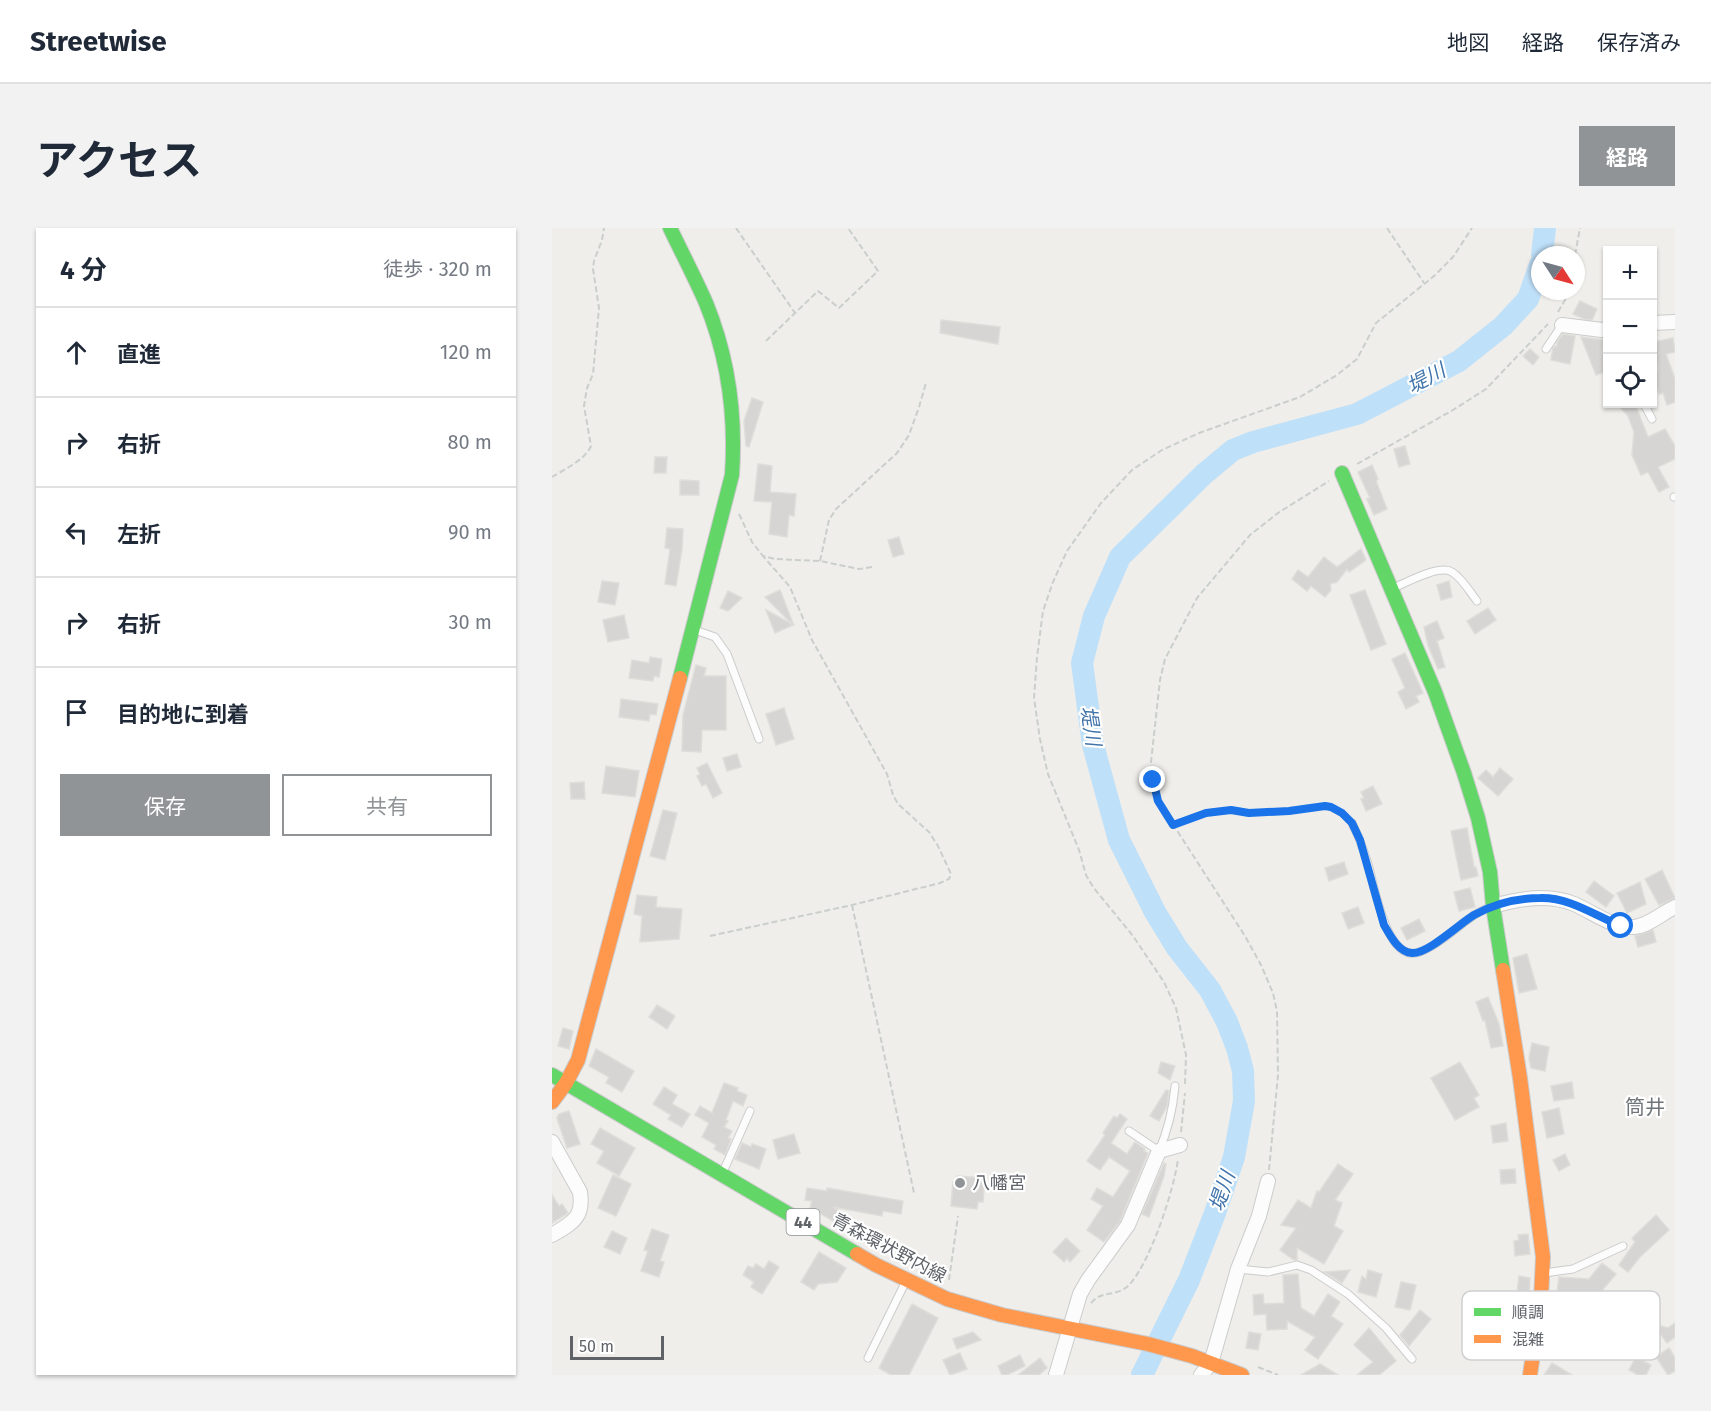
<!DOCTYPE html>
<html lang="ja">
<head>
<meta charset="utf-8">
<style>
	body { margin:0; font-family:"Fira Sans","Noto Sans JP",sans-serif; background:#f2f2f3; color:#1f2937 }
	.controls { position:absolute; right:18px; top:18px; display:grid; overflow:hidden; border-radius:0px; box-shadow:0 2px 4px #0004 }
	.controls button { width:54px; height:54px; display:grid; place-items:center; padding:0; border:0; border-bottom:2px solid #e0e1e3; background:#fff; color:#1f2937; font:30px sans-serif }
	.compass { position:absolute; left:979px; top:18px; width:54px; height:54px; border-radius:50%; background:#fff; box-shadow:0 2px 4px #0004; rotate:126deg }
	.scale { position:absolute; left:18px; bottom:15px; width:94px; box-sizing:border-box; padding-left:6px; border:3px solid #5f6368; border-top:0; font-size:16px; line-height:21px; white-space:nowrap; color:#5f6368; -webkit-text-stroke:4px #fff; paint-order:stroke }
	.stop { position:absolute; width:18px; height:18px; margin:-14px; border:4px solid #1a73e8; border-radius:50%; background:#fff }
	.stop.end { background:#1a73e8; border-color:#fff; box-shadow:0 2px 6px #0008 }
	.list { margin:0; padding:0; list-style:none }
	h2 { display:flex; justify-content:space-between; align-items:center; height:78px; margin:0; padding:0 24px; font-size:26px }
	h2 small { font-size:20px; font-weight:400; color:#747a83 }
	.list li { display:grid; grid-template-columns:39px 1fr auto; gap:18px; align-items:center; box-sizing:border-box; height:90px; padding:0 24px; border-top:2px solid #e0e1e3 }
	.list b { display:block; font-size:22px; white-space:nowrap }
	.list em { font-size:20px; font-style:normal; color:#747a83 }
	.actions { display:flex; gap:12px; padding:18px 24px }
	.actions a { flex:1; padding:14px 0; border:2px solid #919496; border-radius:0px; text-align:center; font-size:21px; color:#919496 }
	.actions .main { background:#919496; color:#fff }
	.icon { flex:none; width:33px; height:33px; fill:none; stroke:currentColor; stroke-width:2; stroke-linecap:round; stroke-linejoin:round }
	.map { position:relative; flex:none; width:1123px; height:1147px; overflow:hidden; border-radius:0px }
	header { display:flex; align-items:center; gap:36px; box-sizing:border-box; height:84px; padding:0 30px; background:#fff; border-bottom:2px solid #e0e1e3 }
	header strong { font-size:28px }
	nav { display:flex; gap:33px; margin-inline-start:auto; font-size:21px }
	.intro { display:flex; align-items:center; justify-content:space-between; box-sizing:border-box; height:144px; padding:0 36px }
	h1 { margin:0; font-size:42px }
	.button { padding:15px 27px; border-radius:0px; background:#919496; color:#fff; font-size:21px; font-weight:700 }
	main { display:flex; gap:36px; padding:0 36px }
	aside { flex:1; background:#fff; border-radius:0px; box-shadow:0 2px 4px #0004 }
	.map>svg:first-child { display:block }
</style>
</head>
<body>
<header>
<strong>Streetwise</strong>
<nav><a>地図</a><a>経路</a><a>保存済み</a></nav>
</header>
<div class="intro"><h1>アクセス</h1><a class="button">経路</a></div>
<main>
<aside>
<h2>4 分<small>徒歩 · 320 m</small></h2>
<ul class="list">
<li><svg class="icon" aria-label="ahead" viewBox="0 0 24 24"><path d="M12 20V5M6 11l6-6 6 6"/></svg><div><b>直進</b></div><em>120 m</em></li>
<li><svg class="icon" aria-label="right" viewBox="0 0 24 24"><path d="M7 20v-9h11M14 6l5 5-5 5"/></svg><div><b>右折</b></div><em>80 m</em></li>
<li><svg class="icon" aria-label="left" viewBox="0 0 24 24"><path d="M17 20v-9H6M10 6l-5 5 5 5"/></svg><div><b>左折</b></div><em>90 m</em></li>
<li><svg class="icon" aria-label="right" viewBox="0 0 24 24"><path d="M7 20v-9h11M14 6l5 5-5 5"/></svg><div><b>右折</b></div><em>30 m</em></li>
<li><svg class="icon" aria-label="arrive" viewBox="0 0 24 24"><path d="M6 21V4h12l-3 4 3 4H6"/></svg><div><b>目的地に到着</b></div></li>
</ul>
<div class="actions"><a class="main">保存</a><a>共有</a></div>
</aside>
<div class="map">
<svg width="1123" height="1147" viewBox="0 0 1123 1147">
	<rect width="100%" height="100%" fill="#efeeea"/>
	<g fill="none" stroke-linecap="round" stroke-linejoin="round">
		<!-- river -->
		<g stroke="#bfe0f9" stroke-width="22">
			<polyline points="990,27 993,0"/>
			<polyline points="590,1147 637,1052 663,985 682,929 692,873 691,843 685,820 675,794 658,762 625,720 603,684 567,612 541,517 530,435 542,388 568,329 652,246 681,222 701,214 805,186 907,133 951,98 976,71 988,37"/>
		</g>
	</g>
	<!-- building -->
	<g fill="#d6d5d3" stroke="#deddd9" stroke-width="1.5">
		<polygon points="1028,73 1045,81 1040,92 1032,91 1021,86"/>
		<polygon points="389,92 448,99 446,116 388,105"/>
		<polygon points="1011,106 1023,108 1018,136 999,132 1001,120 1003,118 1005,118 1005,114"/>
		<polygon points="1029,109 1052,112 1050,126 1056,124 1056,143 1044,147"/>
		<polygon points="1121,110 1123,124 1114,126 1123,151 1123,174 1115,177 1111,165 1107,166 1101,150 1101,144 1106,142 1101,114"/>
		<polygon points="978,121 987,129 981,137 971,128"/>
		<polygon points="200,170 211,174 197,219 194,218 192,193"/>
		<polygon points="1065,176 1083,176 1096,209 1113,201 1123,218 1123,231 1106,239 1117,259 1107,264 1096,244 1089,247 1080,227 1082,204 1076,188"/>
		<polygon points="853,218 858,236 847,239 842,221"/>
		<polygon points="103,229 115,229 114,245 102,245"/>
		<polygon points="206,236 220,238 218,264 244,266 242,288 237,287 235,309 217,306 220,274 202,273"/>
		<polygon points="820,237 826,251 824,253 835,281 822,287 815,271 818,270 806,244"/>
		<polygon points="128,252 147,253 147,267 128,267"/>
		<polygon points="115,300 131,301 130,321 124,358 113,356 118,321 113,320"/>
		<polygon points="347,309 352,326 341,329 336,312"/>
		<polygon points="809,321 814,332 797,344 795,341 785,354 778,356 779,362 773,369 759,358 755,363 740,351 746,342 756,349 772,329 785,339"/>
		<polygon points="50,353 67,355 63,377 46,374"/>
		<polygon points="897,353 900,369 889,372 885,357"/>
		<polygon points="228,362 242,398 241,397 223,405 214,382 240,396 213,369"/>
		<polygon points="813,362 834,416 819,422 798,367"/>
		<polygon points="176,363 190,370 176,383 168,380"/>
		<polygon points="936,380 944,392 923,406 915,393"/>
		<polygon points="72,387 77,410 56,414 51,392"/>
		<polygon points="885,393 892,410 885,413 893,439 886,441 876,417 872,399"/>
		<polygon points="853,425 871,465 864,468 867,474 854,481 846,464 853,460 840,431"/>
		<polygon points="98,429 110,431 107,449 102,448 101,453 77,450 80,432 97,435"/>
		<polygon points="144,437 154,440 152,448 174,448 174,502 150,502 149,524 130,523 131,487"/>
		<polygon points="69,471 106,476 104,487 98,486 97,493 67,489"/>
		<polygon points="232,480 242,511 224,517 214,486"/>
		<polygon points="185,526 189,539 175,543 171,530"/>
		<polygon points="155,535 170,565 161,570 154,556 150,558 145,548 148,546 145,540"/>
		<polygon points="54,538 87,543 83,569 50,565"/>
		<polygon points="948,540 961,551 946,568 926,550 934,542 941,549"/>
		<polygon points="32,554 33,571 19,571 18,555"/>
		<polygon points="821,558 830,576 814,583 809,571 812,570 809,564"/>
		<polygon points="111,582 125,585 113,632 98,628"/>
		<polygon points="915,600 922,639 924,639 926,648 909,652 899,603"/>
		<polygon points="792,634 796,646 777,653 773,640"/>
		<polygon points="1110,642 1123,670 1107,677 1093,651"/>
		<polygon points="1042,653 1062,668 1054,679 1034,664"/>
		<polygon points="1088,654 1094,676 1075,685 1065,665"/>
		<polygon points="918,660 923,679 907,683 902,664"/>
		<polygon points="85,667 105,669 104,679 130,681 127,711 88,714 90,688 82,686"/>
		<polygon points="806,679 812,695 796,701 790,685"/>
		<polygon points="867,691 873,703 855,712 849,700"/>
		<polygon points="1101,702 1104,714 1086,719 1083,708"/>
		<polygon points="975,726 985,761 967,765 961,730"/>
		<polygon points="936,769 947,796 951,818 939,820 933,792 931,793 924,774"/>
		<polygon points="105,777 123,788 115,801 97,789"/>
		<polygon points="11,800 21,803 17,821 6,818"/>
		<polygon points="980,815 997,819 993,843 979,840 977,830"/>
		<polygon points="44,821 82,843 70,864 54,855 57,849 37,838"/>
		<polygon points="609,834 623,838 618,852 606,845"/>
		<polygon points="908,834 927,867 922,870 927,879 903,892 879,850"/>
		<polygon points="1020,854 1022,870 1002,873 999,858"/>
		<polygon points="172,855 186,860 185,863 195,867 191,878 181,873 174,892 176,893 172,899 180,903 176,910 179,911 173,927 162,921 164,917 150,909 157,895 143,887 148,878 160,885"/>
		<polygon points="112,859 125,867 120,876 138,886 130,899 116,891 119,887 101,876"/>
		<polygon points="614,862 617,863 615,878 607,893 598,888"/>
		<polygon points="1007,880 1012,906 995,910 990,884"/>
		<polygon points="17,883 28,916 15,920 5,890 7,886"/>
		<polygon points="568,886 575,891 559,915 575,926 583,914 593,921 592,923 596,925 568,993 552,1014 535,1002 551,978 539,971 545,960 561,969 578,943 557,929 548,942 535,933 553,907 551,905 562,888 565,890"/>
		<polygon points="954,895 956,913 941,915 939,898"/>
		<polygon points="48,900 83,920 67,948 45,935 52,923 39,916"/>
		<polygon points="242,906 248,925 226,931 221,912"/>
		<polygon points="190,915 199,919 200,916 214,921 207,941 183,931"/>
		<polygon points="1013,926 1018,937 1007,943 1001,932"/>
		<polygon points="612,935 614,936 612,948 597,989 590,986"/>
		<polygon points="786,936 801,946 783,972 790,975 782,998 791,1003 772,1036 745,1020 745,1032 742,1032 728,1022 744,1000 729,997 746,972 759,980 765,963 767,964"/>
		<polygon points="963,941 964,955 949,956 948,942"/>
		<polygon points="61,947 79,956 64,988 46,980"/>
		<polygon points="405,948 433,950 431,974 426,974 425,981 399,978 401,954 404,955"/>
		<polygon points="255,960 275,963 275,960 351,973 349,986 331,983 330,988 281,979 296,988 294,1000 258,980 260,973 253,972"/>
		<polygon points="0,967 7,978 10,976 16,985 0,995"/>
		<polygon points="1104,987 1117,1002 1088,1029 1076,1044 1067,1037 1083,1014 1080,1010"/>
		<polygon points="100,1001 117,1007 108,1033 112,1034 107,1049 89,1043 96,1023 92,1022"/>
		<polygon points="60,1003 75,1010 68,1026 52,1019"/>
		<polygon points="323,1004 334,1010 329,1019 318,1013"/>
		<polygon points="976,1006 978,1026 963,1028 962,1013 967,1012 966,1007"/>
		<polygon points="514,1010 528,1023 518,1034 515,1030 512,1034 501,1024"/>
		<polygon points="267,1024 294,1040 285,1054 266,1056 262,1062 249,1054"/>
		<polygon points="217,1033 227,1039 210,1066 199,1059 202,1054 191,1047 196,1038 201,1040 204,1036 212,1041"/>
		<polygon points="1050,1035 1064,1046 1041,1073 1042,1074 1021,1089 1002,1088 1007,1049 1037,1051"/>
		<polygon points="798,1042 790,1055 772,1044"/>
		<polygon points="816,1042 830,1046 824,1069 806,1064 810,1048 814,1051"/>
		<polygon points="746,1046 749,1080 762,1088 776,1066 788,1074 779,1088 791,1096 766,1131 753,1122 763,1109 735,1093 735,1101 715,1102 714,1086 702,1087 701,1067 711,1066 712,1076 732,1075 731,1047"/>
		<polygon points="967,1048 978,1050 977,1066 965,1065"/>
		<polygon points="849,1054 864,1057 858,1082 843,1079"/>
		<polygon points="360,1076 386,1090 357,1147 339,1147 327,1140"/>
		<polygon points="868,1082 879,1091 857,1118 848,1107"/>
		<polygon points="1100,1095 1116,1100 1123,1095 1123,1109 1115,1115"/>
		<polygon points="817,1100 844,1133 827,1147 805,1147 821,1134 802,1117"/>
		<polygon points="421,1104 429,1112 405,1121 401,1111"/>
		<polygon points="697,1104 709,1106 706,1122 694,1120"/>
		<polygon points="1117,1120 1123,1130 1123,1143 1116,1147 1104,1129"/>
		<polygon points="408,1125 415,1141 398,1147 391,1132"/>
		<polygon points="468,1127 473,1138 455,1147 450,1147 446,1138"/>
		<polygon points="1084,1129 1099,1137 1094,1147 1086,1147 1077,1142"/>
		<polygon points="488,1130 495,1140 487,1147 466,1147"/>
		<polygon points="1000,1135 1020,1147 992,1147"/>
		<polygon points="768,1136 786,1147 749,1147"/>
	</g>
	<g fill="none" stroke-linecap="round" stroke-linejoin="round">
		<defs>
			<g id="lane">
				<polyline points="994,121 1010,97"/>
				<polyline points="1092,176 1100,191"/>
				<polyline points="1122,269 1123,269"/>
				<path d="M 841,360 C 854,355 887,336 900,344 C 910,350 918,364 925,373"/>
				<polyline points="143,402 163,409 175,426 207,511"/>
				<path d="M 800,595 C 806,607 811,620 815,633 C 822,654 833,731 864,725 C 881,721 904,700 918,690 C 924,685 932,682 938,679"/>
				<path d="M 577,903 L 607,923 C 616,902 621,881 623,858"/>
				<polyline points="171,944 198,883"/>
				<polyline points="686,1041 716,1044 745,1037 759,1042 796,1066 834,1100 860,1131"/>
				<polyline points="992,1045 1021,1041 1071,1018"/>
				<polyline points="316,1130 353,1055"/>
			</g>
			<g id="street">
				<polyline points="1100,95 1123,94"/>
				<polyline points="1010,97 1050,102 1056,101"/>
				<path d="M 941,678 C 967,671 996,665 1022,676 C 1041,684 1060,700 1082,699 C 1096,698 1110,685 1123,679"/>
				<path d="M 0,914 L 28,964 C 32,990 20,995 0,1007"/>
				<polyline points="504,1147 528,1066 536,1052 576,997 607,923 628,917"/>
				<polyline points="649,1147 659,1135 686,1041 707,988 716,953"/>
			</g>
			<g id="fast">
				<path d="M 118,0 C 130,25 143,50 154,75 C 176,129 184,189 180,247 L 128,450"/>
				<polyline points="790,245 883,464 912,545 926,590 938,644 941,678 951,742"/>
				<polyline points="0,847 305,1026"/>
			</g>
			<g id="slow">
				<polyline points="951,742 968,850 991,1029 989,1072 978,1147"/>
				<polyline points="0,874 14,855 26,832 128,450"/>
				<polyline points="305,1026 324,1037 395,1071 450,1087 596,1116 640,1128 690,1147"/>
			</g>
		</defs>
		<!-- lane casing -->
		<use href="#lane" stroke="#cbcccc" stroke-width="9"/>
		<!-- street casing -->
		<use href="#street" stroke="#cbcccc" stroke-width="16"/>
		<!-- fast casing -->
		<use href="#fast" stroke="#cacacb" stroke-width="16"/>
		<!-- slow casing -->
		<use href="#slow" stroke="#cacacb" stroke-width="16"/>
		<!-- path -->
		<g stroke="#cacfcc" stroke-width="2" stroke-dasharray="6 3" stroke-linecap="butt">
			<polyline points="184,0 243,85 266,63 287,80 326,43 296,0"/>
			<polyline points="835,0 872,55"/>
			<polyline points="1023,27 1028,0"/>
			<polyline points="1006,84 1016,67 1017,63"/>
			<polyline points="214,113 243,85"/>
			<polyline points="805,236 901,182 934,161 996,96"/>
			<path d="M 0,249 C 13,241 33,232 39,218 L 32,178 L 35,160 L 41,146 L 47,80 L 41,41 L 42,33 L 50,12 L 52,0"/>
			<polyline points="187,286 200,314 211,328 223,331 268,333 307,341 320,339"/>
			<polyline points="268,333 277,292 284,281 345,225 357,207 367,179 374,155"/>
			<polyline points="621,597 654,585 679,582 697,585 737,583 773,578 779,579 792,587"/>
			<polyline points="300,677 362,965"/>
			<polyline points="158,708 300,677 388,655 397,651 399,646 386,618 377,604 346,576 341,567 335,546 260,412 238,359 211,328"/>
			<polyline points="633,856 634,827 624,780 612,754 581,708 541,659 534,647 527,622 496,546 488,511 482,470 485,429 491,383 501,354 515,323 549,275 580,242 610,222 647,205 748,169 785,147 805,131 824,95 882,48 901,29 920,0"/>
			<polyline points="629,904 633,865"/>
			<polyline points="717,942 726,847 725,783 721,765 709,737 693,708 606,573 601,552 599,534 608,452 613,431 645,370 698,307 726,285 777,253"/>
			<polyline points="397,1052 406,988"/>
			<path d="M 539,1075 C 539,1075 545,1069 546,1069 C 556,1064 566,1067 576,1058 C 598,1036 622,962 626,931"/>
			<polyline points="706,1139 726,1147"/>
		</g>
		<!-- lane -->
		<use href="#lane" stroke="#fdfcfc" stroke-width="7"/>
		<!-- street -->
		<use href="#street" stroke="#fdfcfc" stroke-width="14"/>
		<!-- fast -->
		<use href="#fast" stroke="#63d668" stroke-width="14"/>
		<!-- slow -->
		<use href="#slow" stroke="#ff974d" stroke-width="14"/>
	</g>
	<g fill="none" stroke-linecap="round" stroke-linejoin="round">
		<!-- route -->
		<path stroke="#1a73e8" stroke-width="8" d="M 601,552 L 606,573 L 621,597 L 654,585 L 679,582 L 697,585 L 737,583 L 773,578 L 779,579 L 790,585 L 800,595 L 808,612 L 832,697 C 838,707 846,724 860,725 C 876,726 907,696 922,687 C 942,676 965,670 988,670 C 1017,669 1042,687 1069,698"/>
	</g>
	<!-- markers -->
	<circle fill="#919496" stroke="#fff" stroke-width="2" cx="408" cy="955" r="6"/>
	<g text-anchor="middle" dominant-baseline="central" stroke-width="4.5" stroke-linejoin="round" paint-order="stroke">
		<!-- shield labels -->
		<rect fill="#fff" stroke="#8f9295" stroke-width="1.5" x="234.5" y="981" width="33" height="26" rx="4.5"/>
		<g font-size="16" font-weight="bold" fill="#5f6368">
			<text x="251" y="994">44</text>
		</g>
		<!-- poi labels -->
		<g font-size="18" fill="#5f6368" stroke="#fff" text-anchor="start">
			<text x="420" y="955">八幡宮</text>
		</g>
		<!-- street labels -->
		<g font-size="18" fill="#5f6368" stroke="#fff">
			<text transform="translate(337 1020) rotate(28)">青森環状野内線</text>
		</g>
		<!-- water labels -->
		<g font-size="20" font-style="italic" fill="#4174aa" stroke="#fff">
			<text transform="translate(874 150) rotate(-28)">堤川</text>
			<text transform="translate(539 498) rotate(81)">堤川</text>
			<text transform="translate(670 963) rotate(-71)">堤川</text>
		</g>
		<!-- neighbourhood labels -->
		<g font-size="20" fill="#70757a" stroke="#fff">
			<text x="1093" y="879">筒井</text>
		</g>
	</g>
	<!-- legend -->
	<rect x="910" y="1063" width="198" height="69" rx="9" fill="#fff" stroke="#cfd0d2" stroke-width="1.5"/>
	<rect x="922" y="1080" width="27" height="8" fill="#63d668"/>
	<rect x="922" y="1107" width="27" height="8" fill="#ff974d"/>
	<g font-size="16" fill="#5f6368">
		<text x="960" y="1090">順調</text>
		<text x="960" y="1117">混雑</text>
	</g>
</svg>
<div class="controls">
<button>+</button>
<button>−</button>
<button><svg class="icon" aria-label="locate" viewBox="0 0 24 24"><circle cx="12" cy="12" r="6"/><path d="M12 2v4M12 18v4M2 12h4M18 12h4"/></svg></button>
</div>
<svg class="compass" viewBox="-18 -18 36 36"><path d="M0-13l5 13h-10z" fill="#e53935"/><path d="M0 13l5-13h-10z" fill="#747a83"/></svg>
<div class="scale">50 m</div>
<div class="stop" style="left:1069px;top:698px"></div>
<div class="stop end" style="left:601px;top:552px"></div>
</div>
</main>
</body>
</html>
